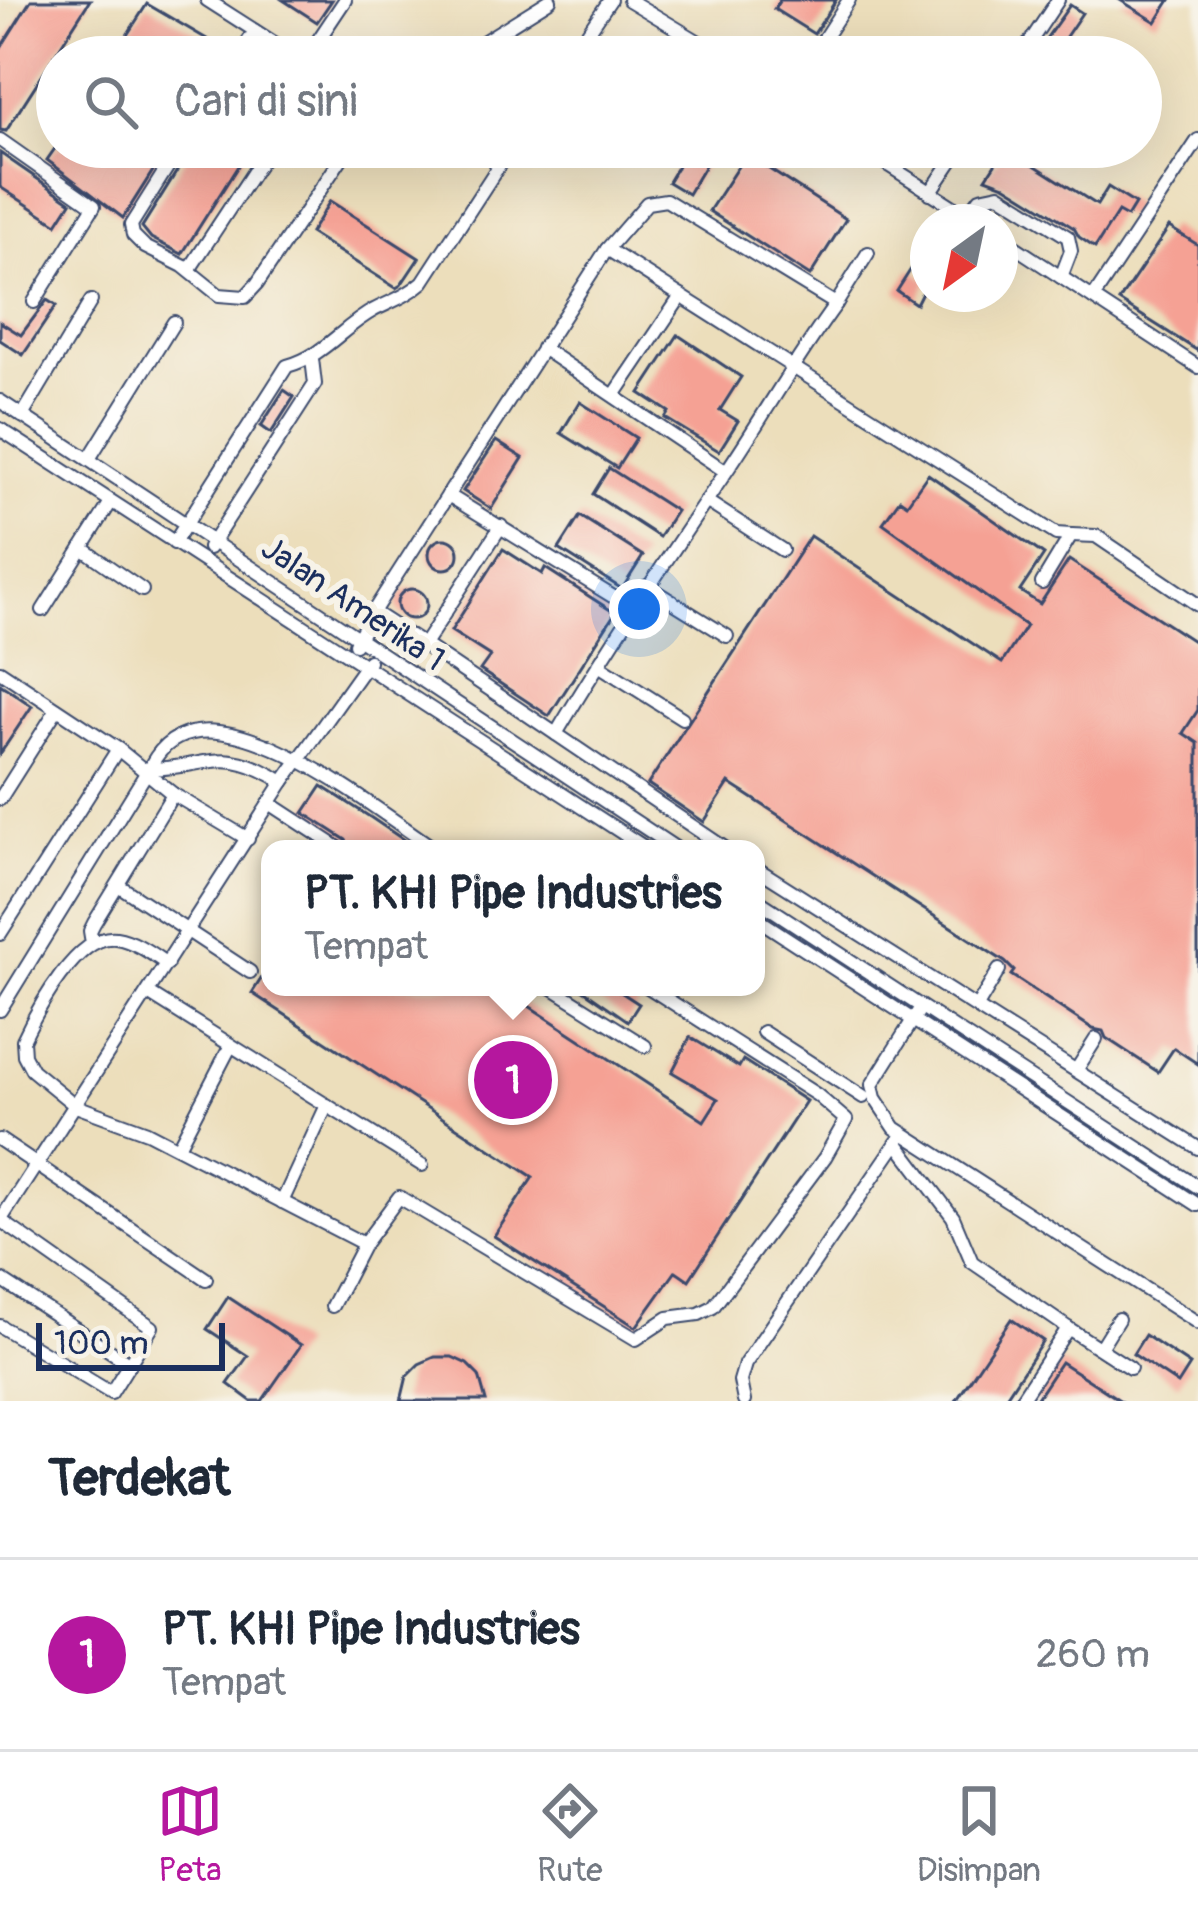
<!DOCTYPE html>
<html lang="id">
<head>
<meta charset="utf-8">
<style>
	body { margin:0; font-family:Pangolin,sans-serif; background:#f6f6f7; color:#1f2937 }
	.compass { position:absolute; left:910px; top:204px; width:108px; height:108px; border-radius:50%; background:#fff; box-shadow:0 12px 48px #0002; rotate:213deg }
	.scale { position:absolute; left:36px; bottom:30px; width:189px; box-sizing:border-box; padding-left:12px; border:6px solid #1b2f5e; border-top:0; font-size:33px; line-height:42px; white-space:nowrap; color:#1b2f5e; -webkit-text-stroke:9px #f7f3e8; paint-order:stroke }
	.you { position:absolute; left:639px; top:609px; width:42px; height:42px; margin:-30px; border:9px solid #fff; border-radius:50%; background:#1a73e8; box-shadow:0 0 0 18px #1a73e833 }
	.badge { display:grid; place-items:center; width:78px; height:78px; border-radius:50%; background:#b5179e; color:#fff; font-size:39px; font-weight:700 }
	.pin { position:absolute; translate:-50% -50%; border:6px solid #fff; box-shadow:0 3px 12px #0006 }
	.popup { position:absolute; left:261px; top:840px; width:504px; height:156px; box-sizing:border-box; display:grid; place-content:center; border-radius:24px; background:#fff; filter:drop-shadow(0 3px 9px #0005); font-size:39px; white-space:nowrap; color:#747a83 }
	.popup b { font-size:45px; color:#1f2937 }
	.popup::after { content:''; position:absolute; left:50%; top:100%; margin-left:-24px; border:24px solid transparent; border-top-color:#fff }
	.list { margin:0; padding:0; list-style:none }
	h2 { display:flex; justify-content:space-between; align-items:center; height:156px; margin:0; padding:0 48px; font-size:51px }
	h2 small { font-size:39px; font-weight:400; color:#747a83 }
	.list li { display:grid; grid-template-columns:78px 1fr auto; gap:36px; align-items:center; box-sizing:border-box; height:192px; padding:0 48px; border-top:3px solid #e0e1e3 }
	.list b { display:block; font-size:45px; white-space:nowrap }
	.list p { margin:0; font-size:39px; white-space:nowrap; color:#747a83 }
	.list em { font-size:39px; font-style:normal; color:#747a83 }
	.icon { flex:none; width:66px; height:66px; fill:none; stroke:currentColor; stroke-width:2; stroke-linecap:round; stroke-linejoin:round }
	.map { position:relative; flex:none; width:1198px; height:1401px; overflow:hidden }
	.search { position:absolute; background:#fff; box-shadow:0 12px 48px #0002; left:36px; right:36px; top:36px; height:132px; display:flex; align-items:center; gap:30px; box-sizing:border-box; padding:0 42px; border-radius:66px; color:#747a83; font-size:45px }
	.sheet { height:348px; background:#fff }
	nav { display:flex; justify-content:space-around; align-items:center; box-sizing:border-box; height:168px; border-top:3px solid #e0e1e3; background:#fff; font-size:33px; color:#747a83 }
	nav a { display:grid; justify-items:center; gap:6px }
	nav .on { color:#b5179e }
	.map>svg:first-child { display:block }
</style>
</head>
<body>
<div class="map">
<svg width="1198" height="1401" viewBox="0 0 1198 1401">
	<rect width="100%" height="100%" fill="#f7f3e8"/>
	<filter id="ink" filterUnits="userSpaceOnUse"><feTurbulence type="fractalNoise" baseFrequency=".00833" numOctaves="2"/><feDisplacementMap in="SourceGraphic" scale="24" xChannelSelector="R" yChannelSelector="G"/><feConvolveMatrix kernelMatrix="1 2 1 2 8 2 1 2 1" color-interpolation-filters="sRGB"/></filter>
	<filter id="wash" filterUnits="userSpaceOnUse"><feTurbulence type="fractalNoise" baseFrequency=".004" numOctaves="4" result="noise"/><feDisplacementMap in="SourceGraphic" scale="48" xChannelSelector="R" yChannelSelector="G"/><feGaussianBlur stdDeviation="2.7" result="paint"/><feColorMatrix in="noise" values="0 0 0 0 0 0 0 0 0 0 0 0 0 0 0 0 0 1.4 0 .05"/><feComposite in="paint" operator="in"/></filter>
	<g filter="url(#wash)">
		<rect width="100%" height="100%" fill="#ecdebb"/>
		<g id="blocks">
			<!-- building -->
			<g fill="#f5a194">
				<polygon points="31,0 90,0 6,131 0,130 0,49"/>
				<polygon points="283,0 332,0 317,22"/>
				<polygon points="780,0 836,0 814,34 774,9"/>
				<polygon points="1120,0 1170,0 1156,22"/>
				<polygon points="147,4 229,52 228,57 113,57"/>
				<polygon points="1070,5 1082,13 1052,57 1033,57"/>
				<polygon points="56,147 168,147 123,218 47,160"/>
				<polygon points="192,147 250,147 182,254 151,238 142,227"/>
				<polygon points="689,147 716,147 688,194 668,182"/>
				<polygon points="1006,147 1097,205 1108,187 1135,204 1127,217 1118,212 1095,248 1079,237 1074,228 1005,185 986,178"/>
				<polygon points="0,153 71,202 57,224 0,187"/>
				<polygon points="746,154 846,219 810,276 709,211"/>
				<polygon points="330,201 419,258 401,285 396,288 310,233"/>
				<polygon points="1169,227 1198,245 1198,351 1119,301"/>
				<polygon points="911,269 928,280 916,304 897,291"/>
				<polygon points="47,300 56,306 23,355 0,340 0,322 21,335"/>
				<polygon points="678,335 741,377 720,410 738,421 719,451 665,418 669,412 640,393"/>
				<polygon points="284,390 294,397 271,433 261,426"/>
				<polygon points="580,402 636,438 617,468 561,433"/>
				<polygon points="496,441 523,458 491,509 463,491"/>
				<polygon points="609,468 676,511 659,537 593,494"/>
				<polygon points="928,474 1044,555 1020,591 1040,604 1069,560 1198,644 1198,710 1183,733 1198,743 1198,1064 1174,1048 1158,1072 1106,1038 1103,1031 1093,1029 1011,975 1014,971 1005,962 729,783 704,822 648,784 810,536 1002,663 1026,626 883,523 900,499 907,504"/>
				<polygon points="580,516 643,556 622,589 559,549"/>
				<circle cx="444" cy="554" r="15"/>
				<polygon points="503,549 542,574 545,568 615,613 549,716 480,670 490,656 451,631"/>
				<circle cx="412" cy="604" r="15"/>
				<polygon points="0,684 32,706 0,754"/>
				<polygon points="322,786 370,817 417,849 350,849 346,840 304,813"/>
				<polygon points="270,965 270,987 500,987 704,1121 718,1099 672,1072 690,1037 739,1067 743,1060 806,1101 689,1280 676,1271 636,1327 494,1236 533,1177 252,993"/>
				<polygon points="579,987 613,987 639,1004 628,1021"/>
				<polygon points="228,1297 301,1345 262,1401 251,1401 228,1384 248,1356 207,1329"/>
				<polygon points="1011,1319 1043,1341 1003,1401 956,1401"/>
				<polygon points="1145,1335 1190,1365 1178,1384 1133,1354"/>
				<polygon points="435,1357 452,1357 467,1364 479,1376 486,1401 401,1401 407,1376 419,1364"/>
				<polygon points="1061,1362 1121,1401 1035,1401"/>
			</g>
		</g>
	</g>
	<g filter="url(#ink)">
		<use href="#blocks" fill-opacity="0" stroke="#3a496c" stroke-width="3"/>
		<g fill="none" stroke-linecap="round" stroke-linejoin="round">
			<defs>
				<g id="minor">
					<polyline points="207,0 296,57"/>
					<polyline points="629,0 724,57"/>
					<polyline points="238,57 255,31"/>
					<polyline points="307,57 345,0"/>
					<polyline points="459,57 550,0"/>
					<polyline points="571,57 610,0"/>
					<polyline points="812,57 849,0"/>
					<polyline points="1020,57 1058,0"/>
					<polyline points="0,140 94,206 34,302"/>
					<polyline points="180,147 131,225 133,235 145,247 183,266 219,295 245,297 257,284 349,147"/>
					<polyline points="860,147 977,222"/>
					<polyline points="930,193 961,147"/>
					<polyline points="967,216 980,198 999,194 1068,237 1071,251 1061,277"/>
					<polyline points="1000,237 1198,367"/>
					<polyline points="607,249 1056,534 1071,535 1042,583"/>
					<polyline points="189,270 270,147"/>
					<polyline points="1093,298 1198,140"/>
					<polyline points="836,304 868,253"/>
					<polyline points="542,348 725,471"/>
					<polyline points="615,394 681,296"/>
					<polyline points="0,401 677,849"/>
					<polyline points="22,416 91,301"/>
					<polyline points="0,429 647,849"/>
					<polyline points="89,459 174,322"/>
					<polyline points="448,495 373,612 424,645 501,526"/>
					<polyline points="706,501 782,550"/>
					<polyline points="1071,535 1096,536 1198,605"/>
					<path d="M 174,543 L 287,366 C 324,356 341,328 374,310 C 392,301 407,296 423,282 L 511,147"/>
					<polyline points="82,548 142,590"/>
					<polyline points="209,548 315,384 312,359"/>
					<polyline points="647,586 727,636"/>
					<path d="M 633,609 L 448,495 L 607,249 L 647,203 L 666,200 L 836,304 C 792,364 757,428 715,488 C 660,569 606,650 556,734 L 726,849"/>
					<polyline points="43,610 111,502"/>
					<polyline points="355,644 373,612"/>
					<polyline points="424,645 556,734"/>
					<polyline points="600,666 682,718"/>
					<polyline points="0,671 118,749 173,794 248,839"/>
					<path d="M 152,769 C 212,766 225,745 283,782"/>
					<polyline points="0,799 57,709"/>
					<polyline points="271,804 340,849"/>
					<polyline points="756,868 1198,1148"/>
					<polyline points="118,885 250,972"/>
					<polyline points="756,899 1198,1187"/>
					<polyline points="756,918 1198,1205"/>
					<polyline points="0,934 118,749"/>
					<polyline points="92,943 90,931 94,923 173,794"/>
					<path d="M 167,964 C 152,954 135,941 116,938 C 78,933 37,1010 23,1040 L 24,1055 L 32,1070 L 76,1106 L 147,1132 L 364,1244"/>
					<polyline points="551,987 645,1046"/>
					<polyline points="148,993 422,1165"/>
					<polyline points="978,1005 999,970"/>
					<path d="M 0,1010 L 156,757 C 212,675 380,813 435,849"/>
					<polyline points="918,1012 872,1085 875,1098 895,1128 1198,1323"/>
					<polyline points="763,1032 863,1097"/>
					<polyline points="1077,1069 1096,1039"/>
					<polyline points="0,1140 206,1279"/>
					<polyline points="897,1143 953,1217 972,1262 1068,1328 1020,1401"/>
					<polyline points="178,1147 231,1045"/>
					<polyline points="282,1202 327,1105"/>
					<polyline points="0,1221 283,782 369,661"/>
					<polyline points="0,1279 130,1364"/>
					<polyline points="332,1306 364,1244 399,1197 636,1339 668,1318 699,1314 713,1307 825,1157 846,1120 817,1095 648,987"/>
					<polyline points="0,1326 111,1393 152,1327 0,1220"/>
					<polyline points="1068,1328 1130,1368"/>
					<polyline points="1100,1348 1118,1319"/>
					<polyline points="744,1401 740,1381 745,1364 898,1141"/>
				</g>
			</defs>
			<!-- minor casing -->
			<use href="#minor" stroke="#3a496c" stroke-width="16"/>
			<!-- minor -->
			<use href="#minor" stroke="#fff" stroke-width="12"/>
		</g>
	</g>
	<g text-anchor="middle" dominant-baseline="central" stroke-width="12" stroke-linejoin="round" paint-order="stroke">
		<!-- street labels -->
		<g font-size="33" fill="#1b2f5e" stroke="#f7f3e8">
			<text transform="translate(353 604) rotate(34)">Jalan Amerika 1</text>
		</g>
	</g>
</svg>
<svg class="compass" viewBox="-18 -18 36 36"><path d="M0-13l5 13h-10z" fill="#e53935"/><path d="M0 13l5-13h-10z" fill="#747a83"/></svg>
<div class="scale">100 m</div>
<div class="you"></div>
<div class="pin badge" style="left:513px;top:1080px">1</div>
<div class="popup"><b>PT. KHI Pipe Industries</b>Tempat</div>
<div class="search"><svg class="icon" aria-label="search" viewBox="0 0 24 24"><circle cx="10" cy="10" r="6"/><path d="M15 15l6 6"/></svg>Cari di sini</div>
</div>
<section class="sheet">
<h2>Terdekat<small></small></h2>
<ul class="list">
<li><span class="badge">1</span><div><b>PT. KHI Pipe Industries</b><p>Tempat</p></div><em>260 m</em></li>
</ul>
</section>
<nav>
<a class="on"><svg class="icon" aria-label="map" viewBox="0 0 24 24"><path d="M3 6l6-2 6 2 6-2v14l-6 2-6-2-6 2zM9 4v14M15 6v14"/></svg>Peta</a>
<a><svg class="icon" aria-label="directions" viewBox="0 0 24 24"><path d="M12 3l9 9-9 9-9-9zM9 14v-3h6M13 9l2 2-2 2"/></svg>Rute</a>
<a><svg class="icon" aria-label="saved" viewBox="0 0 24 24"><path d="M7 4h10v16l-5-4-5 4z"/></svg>Disimpan</a>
</nav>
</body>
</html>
